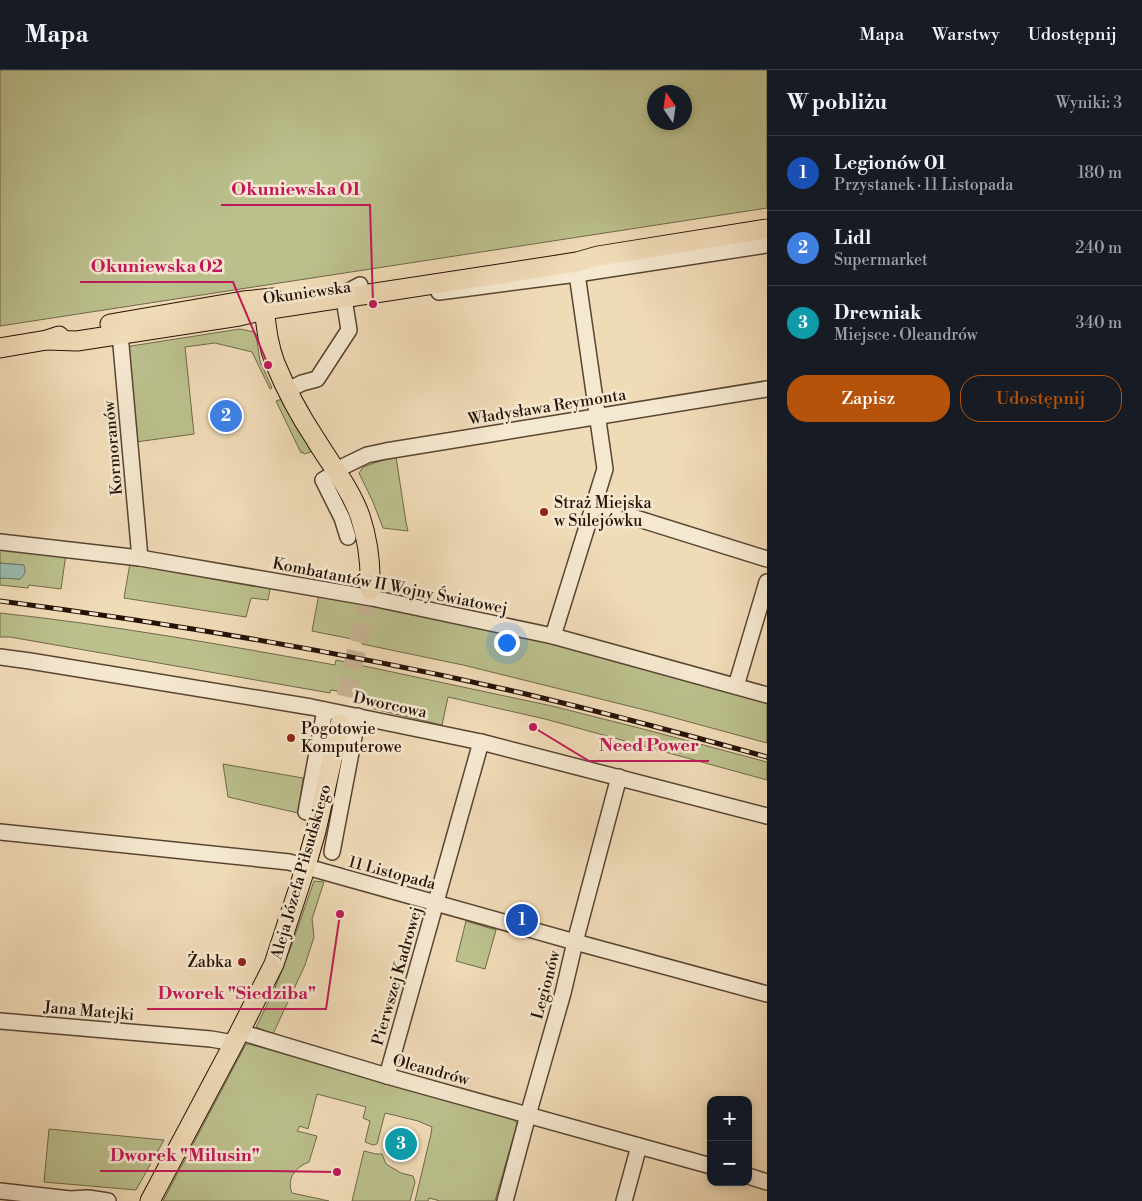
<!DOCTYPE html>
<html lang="pl">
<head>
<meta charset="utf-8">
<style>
	body { margin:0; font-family:"Libre Bodoni",serif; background:#20242c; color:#f1f3f6 }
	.controls { position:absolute; right:15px; bottom:15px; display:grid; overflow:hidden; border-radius:10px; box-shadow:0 2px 8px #0003 }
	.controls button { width:45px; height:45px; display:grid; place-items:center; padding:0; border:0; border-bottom:1px solid #363941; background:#171b24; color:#f1f3f6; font:25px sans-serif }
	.compass { position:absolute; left:647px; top:15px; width:45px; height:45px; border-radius:50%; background:#171b24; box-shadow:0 2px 8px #0003; rotate:347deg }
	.you { position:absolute; left:506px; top:572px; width:18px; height:18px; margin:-12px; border:4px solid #fff; border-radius:50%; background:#1a73e8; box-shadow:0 0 0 8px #1a73e833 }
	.badge { display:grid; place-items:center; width:32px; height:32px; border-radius:50%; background:#b45309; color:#fff; font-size:16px; font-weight:700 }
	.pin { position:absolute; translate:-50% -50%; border:2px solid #fff; box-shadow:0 1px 5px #0006 }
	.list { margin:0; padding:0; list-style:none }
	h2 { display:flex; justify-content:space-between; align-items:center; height:65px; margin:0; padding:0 20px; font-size:21px }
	h2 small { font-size:16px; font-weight:400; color:#9ea1a6 }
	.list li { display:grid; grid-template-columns:32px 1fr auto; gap:15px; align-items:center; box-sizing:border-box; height:75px; padding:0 20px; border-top:1px solid #363941 }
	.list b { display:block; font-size:19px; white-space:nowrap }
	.list p { margin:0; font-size:16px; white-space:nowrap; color:#9ea1a6 }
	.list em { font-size:16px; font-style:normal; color:#9ea1a6 }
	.actions { display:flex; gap:10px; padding:15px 20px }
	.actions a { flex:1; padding:11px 0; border:1px solid #b45309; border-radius:20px; text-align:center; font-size:18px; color:#b45309 }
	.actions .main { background:#b45309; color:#fff }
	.map { position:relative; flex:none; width:767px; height:1131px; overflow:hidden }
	header { display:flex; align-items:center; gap:30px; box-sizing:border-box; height:70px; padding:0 25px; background:#171b24; border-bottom:1px solid #363941 }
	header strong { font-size:24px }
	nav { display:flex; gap:28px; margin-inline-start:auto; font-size:18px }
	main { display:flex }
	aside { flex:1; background:#171b24 }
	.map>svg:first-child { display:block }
</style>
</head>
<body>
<header>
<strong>Mapa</strong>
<nav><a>Mapa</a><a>Warstwy</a><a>Udostępnij</a></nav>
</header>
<main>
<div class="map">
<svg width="767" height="1131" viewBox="0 0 767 1131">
	<rect width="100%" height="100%" fill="#f0dbb7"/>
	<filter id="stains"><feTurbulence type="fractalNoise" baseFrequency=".004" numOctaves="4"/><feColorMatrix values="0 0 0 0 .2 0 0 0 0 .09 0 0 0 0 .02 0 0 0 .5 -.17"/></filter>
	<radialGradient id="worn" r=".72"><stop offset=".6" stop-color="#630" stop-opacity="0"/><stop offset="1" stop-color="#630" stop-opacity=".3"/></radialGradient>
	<!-- green -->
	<g fill="#bbc08d" stroke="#706849" fill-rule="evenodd">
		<path d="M 0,0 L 767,0 L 767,138 L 0,256 ZM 654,22 L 684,22 L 684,52 L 654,52 Z"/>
		<polygon points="240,259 254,262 256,264 260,291 272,318 270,319 252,282 215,273 185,277 194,364 136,372 129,278 131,276"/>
		<polygon points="282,329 288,333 311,382 304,384 303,382 301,383 276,331"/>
		<polygon points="396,387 406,452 408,461 383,458 373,432 359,403 363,397 377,392"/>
		<polygon points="0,476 66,484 61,519 29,515 28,518 0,515 0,508 20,509 23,495 0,493"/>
		<polygon points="130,493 271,515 268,530 251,528 246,547 124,528"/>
		<polygon points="319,524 547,572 682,610 767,633 767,673 649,641 463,595 362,574 362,571 312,561"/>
		<path d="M 0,543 C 112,555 224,575 335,595 L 336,590 L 552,636 L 647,660 L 767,692 L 767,710 L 545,649 L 448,627 L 442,655 L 370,638 L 371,627 L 331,620 L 330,623 L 10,567 L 0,567 Z"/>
		<polygon points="223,694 303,708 298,743 228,727"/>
		<polygon points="314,811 324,812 312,849 314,867 305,895 273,964 256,957 273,923 292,874"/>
		<polygon points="466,851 496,860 485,899 456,891"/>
		<path d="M 246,974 L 249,974 L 515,1050 L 517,1054 L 495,1131 L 440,1131 L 429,1128 L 428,1131 L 415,1131 L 431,1064 L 432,1057 L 418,1051 L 385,1043 L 377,1074 L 373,1075 L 365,1072 L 370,1051 L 363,1048 L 366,1037 L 317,1024 L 308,1059 L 300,1056 L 297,1061 L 317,1066 L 309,1092 C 296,1097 286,1108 292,1123 L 329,1131 L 163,1131 Z"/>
		<polygon points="49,1059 164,1070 136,1120 44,1112"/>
		<polygon points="364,1081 376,1084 382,1084 386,1094 401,1103 413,1106 415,1112 410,1131 352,1131"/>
	</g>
	<!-- water -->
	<path fill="#9abbb1" stroke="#6b776c" d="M 0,493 L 24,495 C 26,501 25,505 20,509 L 0,508 Z"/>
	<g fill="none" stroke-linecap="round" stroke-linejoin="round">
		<!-- major-tunnel -->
		<polyline stroke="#c7b393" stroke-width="19" stroke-dasharray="19 9" stroke-linecap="butt" points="340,654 370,520"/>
		<defs>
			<g id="minor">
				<polyline points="439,222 577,204 767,175"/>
				<polyline points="120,264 140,488"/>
				<polyline points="288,320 302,313 317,309 349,260 344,229 349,221 360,215"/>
				<polyline points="336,400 367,385 386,381 767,319"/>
				<polyline points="337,402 323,410 342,448 348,467"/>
				<polyline points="594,435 767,489"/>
				<polyline points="0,472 140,488 372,528 553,566 767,625"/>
				<polyline points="553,566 605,399 577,204"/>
				<polyline points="0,587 30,591 311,637 481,672 767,746"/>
				<polyline points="736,616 767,512"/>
				<polyline points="306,742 325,640"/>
				<polyline points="0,762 289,792 575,872 767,924"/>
				<polyline points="332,782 358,646"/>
				<polyline points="0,951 211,969 234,973"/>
				<polyline points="240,962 387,1006 711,1096"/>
				<polyline points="387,1006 481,672"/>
				<polyline points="748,1106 767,1112"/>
				<polyline points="0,1121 70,1129 88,1128 108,1131"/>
				<polyline points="505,1131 528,1045 563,923 575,872 619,707"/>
				<polyline points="624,1131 639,1076"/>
			</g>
			<g id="major">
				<path d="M 263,230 C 266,252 267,272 275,293 C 286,320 300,346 316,370 C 331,395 350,418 360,446 C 368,470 371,495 370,520"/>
				<polyline points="110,254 243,231 273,228"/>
				<polyline points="47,270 77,271 239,246 264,240 577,192 598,186 767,159"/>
				<polyline points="0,278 47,270 59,266"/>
				<polyline points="150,1131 234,973 274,894 306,796 316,761 340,654"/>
			</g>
		</defs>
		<!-- minor casing -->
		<use href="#minor" stroke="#584432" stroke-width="18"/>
		<!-- major casing -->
		<use href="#major" stroke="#251105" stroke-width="21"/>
		<!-- minor -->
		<use href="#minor" stroke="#f5e8d0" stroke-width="15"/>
		<!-- major -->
		<use href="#major" stroke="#f0dbb7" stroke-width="19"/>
		<defs>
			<path id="rail" d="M 0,531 C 169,553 337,581 504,619 C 592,639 680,663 767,687"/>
		</defs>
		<!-- rail casing -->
		<use href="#rail" stroke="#251105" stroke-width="5"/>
		<!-- rail -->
		<use href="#rail" stroke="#f5e8d0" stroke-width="3" stroke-dasharray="9" stroke-linecap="butt"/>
	</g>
	<!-- markers -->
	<g fill="#8f2418" stroke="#f5e8d0" stroke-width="2">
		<circle cx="544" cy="442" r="5"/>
		<circle cx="291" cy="668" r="5"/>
		<circle cx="242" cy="892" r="5"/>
	</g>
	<g text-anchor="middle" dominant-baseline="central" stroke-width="5" stroke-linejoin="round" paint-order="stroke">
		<!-- street labels -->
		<g font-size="16" fill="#251105" stroke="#f5e8d0">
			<text transform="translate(307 223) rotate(-8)">Okuniewska</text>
			<text transform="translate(547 337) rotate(-9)">Władysława Reymonta</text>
			<text transform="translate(113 378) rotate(-95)">Kormoranów</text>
			<text transform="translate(390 516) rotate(11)">Kombatantów II Wojny Światowej</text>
			<text transform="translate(390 635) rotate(12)">Dworcowa</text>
			<text transform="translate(301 802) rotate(-74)">Aleja Józefa Piłsudskiego</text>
			<text transform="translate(392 803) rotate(15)">11 Listopada</text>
			<text transform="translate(397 906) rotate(-74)">Pierwszej Kadrowej</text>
			<text transform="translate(546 915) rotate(-75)">Legionów</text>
			<text transform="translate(89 941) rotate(5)">Jana Matejki</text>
			<text transform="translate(431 1000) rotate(15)">Oleandrów</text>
		</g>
		<!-- poi labels -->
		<g font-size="16" fill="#251105" stroke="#f5e8d0" text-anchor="start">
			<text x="554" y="433">Straż Miejska<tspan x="554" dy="18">w Sulejówku</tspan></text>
			<text x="301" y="659">Pogotowie<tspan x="301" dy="18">Komputerowe</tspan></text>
			<text x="232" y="892" text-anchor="end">Żabka</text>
		</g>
	</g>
	<!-- callouts -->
	<path fill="none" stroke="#c2185b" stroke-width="2" d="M373 234L370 135H221M268 295L233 212H80M533 657L589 691H709M340 844L326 939H147M337 1102L269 1101H100"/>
	<g fill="#c2185b" stroke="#f5e8d0" stroke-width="2">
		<circle cx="373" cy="234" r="5"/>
		<circle cx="268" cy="295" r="5"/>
		<circle cx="533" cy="657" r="5"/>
		<circle cx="340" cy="844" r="5"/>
		<circle cx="337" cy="1102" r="5"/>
	</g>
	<g font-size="18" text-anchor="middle" font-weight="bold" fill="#c2185b" stroke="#f5e8d0" stroke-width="5" stroke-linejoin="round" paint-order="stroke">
		<text x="296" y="125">Okuniewska 01</text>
		<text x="157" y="202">Okuniewska 02</text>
		<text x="649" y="681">Need Power</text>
		<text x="237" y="929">Dworek "Siedziba"</text>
		<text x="185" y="1091">Dworek "Milusin"</text>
	</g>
	<rect width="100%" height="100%" filter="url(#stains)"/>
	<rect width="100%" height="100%" fill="url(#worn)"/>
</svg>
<div class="controls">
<button>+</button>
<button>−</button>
</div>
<svg class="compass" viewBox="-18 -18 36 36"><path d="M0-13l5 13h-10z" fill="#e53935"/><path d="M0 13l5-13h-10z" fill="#9ea1a6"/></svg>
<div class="you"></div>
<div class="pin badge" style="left:522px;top:850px;background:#1a4fb4">1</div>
<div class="pin badge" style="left:226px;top:346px;background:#3f7fe0">2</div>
<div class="pin badge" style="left:401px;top:1074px;background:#0f9aa8">3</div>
</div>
<aside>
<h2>W pobliżu<small>Wyniki: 3</small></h2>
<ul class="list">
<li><span class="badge" style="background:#1a4fb4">1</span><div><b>Legionów 01</b><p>Przystanek · 11 Listopada</p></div><em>180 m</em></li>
<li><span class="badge" style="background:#3f7fe0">2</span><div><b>Lidl</b><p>Supermarket</p></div><em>240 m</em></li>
<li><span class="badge" style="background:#0f9aa8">3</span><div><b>Drewniak</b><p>Miejsce · Oleandrów</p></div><em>340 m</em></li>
</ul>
<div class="actions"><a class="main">Zapisz</a><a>Udostępnij</a></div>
</aside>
</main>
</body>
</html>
